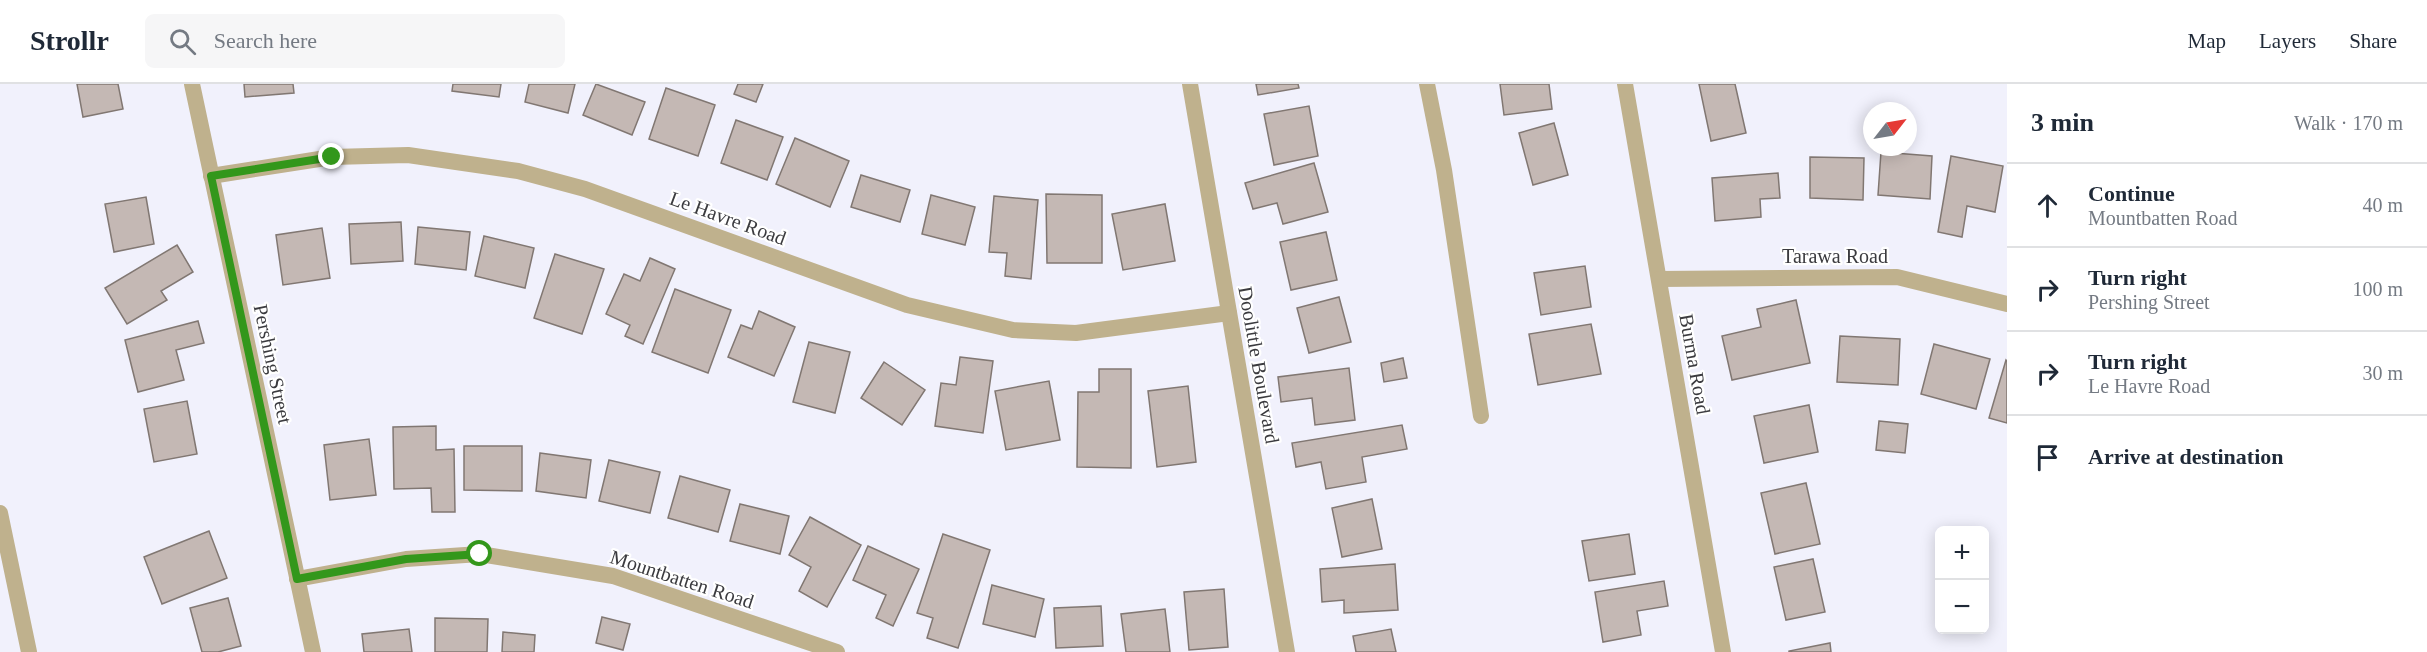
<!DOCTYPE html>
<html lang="en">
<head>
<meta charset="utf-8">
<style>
	body { margin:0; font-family:Georgia,serif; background:#f6f6f7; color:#1f2937 }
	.controls { position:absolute; right:18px; bottom:18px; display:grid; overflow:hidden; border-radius:9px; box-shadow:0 3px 15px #0003 }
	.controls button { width:54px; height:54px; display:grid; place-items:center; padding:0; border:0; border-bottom:2px solid #e0e1e3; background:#fff; color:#1f2937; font:30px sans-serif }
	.compass { position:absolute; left:1863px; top:18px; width:54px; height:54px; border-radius:50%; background:#fff; box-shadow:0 3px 15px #0003; rotate:59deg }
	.stop { position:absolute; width:18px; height:18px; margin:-14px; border:4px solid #33971b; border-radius:50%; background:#fff }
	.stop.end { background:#33971b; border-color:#fff; box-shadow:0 2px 6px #0008 }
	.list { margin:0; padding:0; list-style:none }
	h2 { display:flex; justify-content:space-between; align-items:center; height:78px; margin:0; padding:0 24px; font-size:26px }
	h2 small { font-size:20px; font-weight:400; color:#747a83 }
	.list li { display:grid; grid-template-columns:39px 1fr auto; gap:18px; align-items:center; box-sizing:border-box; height:84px; padding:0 24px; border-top:2px solid #e0e1e3 }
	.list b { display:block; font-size:22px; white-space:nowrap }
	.list p { margin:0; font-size:20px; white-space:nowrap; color:#747a83 }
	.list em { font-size:20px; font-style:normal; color:#747a83 }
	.icon { flex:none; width:33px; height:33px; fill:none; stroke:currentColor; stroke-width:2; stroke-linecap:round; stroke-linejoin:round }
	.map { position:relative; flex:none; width:2007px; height:568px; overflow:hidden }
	header { display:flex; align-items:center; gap:36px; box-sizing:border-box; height:84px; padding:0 30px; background:#fff; border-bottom:2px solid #e0e1e3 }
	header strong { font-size:28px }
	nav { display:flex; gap:33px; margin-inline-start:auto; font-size:21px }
	.search { width:420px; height:54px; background:#f6f6f7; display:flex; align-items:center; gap:15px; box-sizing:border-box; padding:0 21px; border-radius:9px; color:#747a83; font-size:22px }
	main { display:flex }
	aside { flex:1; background:#fff }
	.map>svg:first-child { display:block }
</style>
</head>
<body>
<header>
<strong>Strollr</strong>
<div class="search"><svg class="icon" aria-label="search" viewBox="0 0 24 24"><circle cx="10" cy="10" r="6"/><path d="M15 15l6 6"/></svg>Search here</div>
<nav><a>Map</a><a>Layers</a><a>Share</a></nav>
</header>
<main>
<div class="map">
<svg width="2007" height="568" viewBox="0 0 2007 568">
	<rect width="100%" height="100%" fill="#f1f1fc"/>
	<!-- building -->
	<g fill="#c4b8b4" stroke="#817772" stroke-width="1.5">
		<polygon points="77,0 118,0 123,25 83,33"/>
		<polygon points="244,0 293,0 294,9 245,13"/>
		<polygon points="453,0 501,0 499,13 452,7"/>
		<polygon points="529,0 575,0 568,29 525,18"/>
		<polygon points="596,0 645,18 632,51 583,31"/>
		<polygon points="738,0 763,0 756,18 734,10"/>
		<polygon points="1256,0 1298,0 1299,4 1258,11"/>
		<polygon points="1500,0 1549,0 1552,25 1504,31"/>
		<polygon points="1699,0 1735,0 1746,49 1711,57"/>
		<polygon points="666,4 715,21 698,72 649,55"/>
		<polygon points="1309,22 1318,72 1274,81 1264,30"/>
		<polygon points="736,36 783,53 767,96 721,79"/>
		<polygon points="1554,39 1568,91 1533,101 1519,49"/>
		<polygon points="795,54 849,77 830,123 776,100"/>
		<polygon points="1881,68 1932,72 1930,115 1878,111"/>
		<polygon points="1951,72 2003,82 1995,128 1967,122 1962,153 1938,148"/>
		<polygon points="1810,73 1864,74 1863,116 1810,114"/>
		<polygon points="1314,79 1328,128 1283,140 1277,119 1253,125 1245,99"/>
		<polygon points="1778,89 1780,114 1760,115 1761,133 1715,137 1712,94"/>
		<polygon points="861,91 910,106 900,138 851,123"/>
		<polygon points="1046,110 1102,111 1102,179 1047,179"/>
		<polygon points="931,111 975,123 965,161 922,150"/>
		<polygon points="994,112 1038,116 1031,195 1005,192 1007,169 989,168"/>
		<polygon points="146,113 154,160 114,168 105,120"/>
		<polygon points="1165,120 1175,177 1123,186 1112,130"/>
		<polygon points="401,138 403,177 351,180 349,140"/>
		<polygon points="418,143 470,148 466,186 415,180"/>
		<polygon points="322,144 330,194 283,201 276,151"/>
		<polygon points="1326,148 1337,196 1291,206 1280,158"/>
		<polygon points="484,152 534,164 525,204 475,192"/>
		<polygon points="177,161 193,188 161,207 167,216 127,240 105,204"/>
		<polygon points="555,170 604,185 582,250 534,234"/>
		<polygon points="650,174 675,185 643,260 625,252 630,241 606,230 624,190 640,197"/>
		<polygon points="1585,182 1591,223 1541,231 1534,189"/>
		<polygon points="675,205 731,226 708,289 652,268"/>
		<polygon points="1339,213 1351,258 1309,269 1297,224"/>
		<polygon points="1796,216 1810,279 1732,296 1722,252 1761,243 1757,225"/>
		<polygon points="759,227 795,243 774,292 728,273 741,241 752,245"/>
		<polygon points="198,237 204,259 176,266 184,296 138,308 125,256"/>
		<polygon points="1591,240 1601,290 1538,301 1529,250"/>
		<polygon points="1840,252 1900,255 1898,301 1837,298"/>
		<polygon points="809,258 850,268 835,329 793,318"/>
		<polygon points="1934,260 1990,275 1976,325 1921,310"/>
		<polygon points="960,273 993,277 983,349 935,342 941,299 956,301"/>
		<polygon points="1403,274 1407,294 1384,298 1381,279"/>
		<polygon points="2006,276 2007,277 2007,339 1989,334"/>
		<polygon points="884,278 925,306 902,341 861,314"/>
		<polygon points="1349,284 1355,336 1315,341 1312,314 1281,318 1278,293"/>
		<polygon points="1099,285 1131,285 1131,384 1077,383 1078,308 1099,308"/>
		<polygon points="1049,297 1060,356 1006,366 995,307"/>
		<polygon points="1188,302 1196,378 1157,383 1148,307"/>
		<polygon points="187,317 197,370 154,378 144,325"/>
		<polygon points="1809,321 1818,368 1764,379 1754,332"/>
		<polygon points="1879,337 1908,340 1905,369 1876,366"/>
		<polygon points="1402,341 1407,365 1362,373 1366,398 1326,405 1321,378 1296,383 1292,359"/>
		<polygon points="436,342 436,366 454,365 455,428 432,428 431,404 394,405 393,343"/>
		<polygon points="369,355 376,411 330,416 324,361"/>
		<polygon points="464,362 522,362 522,407 464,406"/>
		<polygon points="540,369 591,376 586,414 536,407"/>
		<polygon points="609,376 660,388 650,429 599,417"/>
		<polygon points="680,392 730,406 718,448 668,434"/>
		<polygon points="1806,399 1820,460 1775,470 1761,409"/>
		<polygon points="1372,415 1382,465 1342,473 1332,424"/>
		<polygon points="740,420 789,432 780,470 730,457"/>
		<polygon points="810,433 861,461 827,523 799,507 811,483 789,471"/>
		<polygon points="209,447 227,494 162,520 144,473"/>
		<polygon points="943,450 990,466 958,564 927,554 933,534 917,529"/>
		<polygon points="1629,450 1635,490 1589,497 1582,457"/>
		<polygon points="868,462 919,485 893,542 876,534 886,511 853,496"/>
		<polygon points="1813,475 1825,528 1786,536 1774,483"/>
		<polygon points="1395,480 1398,526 1344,529 1344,516 1322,518 1320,485"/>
		<polygon points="1664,497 1668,522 1637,527 1641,551 1603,558 1595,508"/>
		<polygon points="992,501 1044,515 1035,553 983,540"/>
		<polygon points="1224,505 1228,563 1189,566 1184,508"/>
		<polygon points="228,514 241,562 218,568 202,568 190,524"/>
		<polygon points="1101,522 1103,562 1056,564 1054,524"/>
		<polygon points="1165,525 1170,568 1126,568 1121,530"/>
		<polygon points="602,533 630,540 623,566 596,559"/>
		<polygon points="435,534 488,535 487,568 435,568"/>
		<polygon points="409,545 412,568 364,568 362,550"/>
		<polygon points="1391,545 1396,568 1356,568 1353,552"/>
		<polygon points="503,548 535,551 534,568 502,568"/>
		<polygon points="1830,559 1831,568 1789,568 1789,567"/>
	</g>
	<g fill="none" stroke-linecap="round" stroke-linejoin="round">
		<!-- service -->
		<polyline stroke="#bfb18d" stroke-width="16" points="1427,0 1444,86 1481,332"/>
		<!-- minor -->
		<g stroke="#bfb18d" stroke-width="16">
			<polyline points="192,0 313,568"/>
			<polyline points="1190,0 1287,568"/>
			<polyline points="1625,0 1723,568"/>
			<polyline points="211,92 332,73 408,71 518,87 585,105 907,221 1013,246 1076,249 1229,229"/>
			<polyline points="1659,195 1897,193 2007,220"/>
			<polyline points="0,429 29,568"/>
			<polyline points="297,495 406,475 480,470 613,492 837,568"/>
		</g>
	</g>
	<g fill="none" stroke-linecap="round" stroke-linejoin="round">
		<!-- route -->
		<polyline stroke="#33971b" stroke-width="8" points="332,73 211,92 297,495 406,475 480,470"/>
	</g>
	<g text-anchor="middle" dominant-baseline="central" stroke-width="4.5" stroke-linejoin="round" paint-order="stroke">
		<!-- street labels -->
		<g font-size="20" fill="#3b3b3f" stroke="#fff">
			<text transform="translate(728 134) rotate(20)">Le Havre Road</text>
			<text x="1835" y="172">Tarawa Road</text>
			<text transform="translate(273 280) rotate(78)">Pershing Street</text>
			<text transform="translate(1695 280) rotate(80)">Burma Road</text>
			<text transform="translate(1259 281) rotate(80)">Doolittle Boulevard</text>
			<text transform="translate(682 495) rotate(18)">Mountbatten Road</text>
		</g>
	</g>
</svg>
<div class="controls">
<button>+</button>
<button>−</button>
</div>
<svg class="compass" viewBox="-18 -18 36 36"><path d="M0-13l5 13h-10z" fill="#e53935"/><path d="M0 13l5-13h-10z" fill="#747a83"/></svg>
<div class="stop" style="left:480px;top:470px"></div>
<div class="stop end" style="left:332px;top:73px"></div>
</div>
<aside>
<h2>3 min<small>Walk · 170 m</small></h2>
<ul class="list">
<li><svg class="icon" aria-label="ahead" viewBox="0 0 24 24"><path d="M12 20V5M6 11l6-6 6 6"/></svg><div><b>Continue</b><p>Mountbatten Road</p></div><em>40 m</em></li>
<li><svg class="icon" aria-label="right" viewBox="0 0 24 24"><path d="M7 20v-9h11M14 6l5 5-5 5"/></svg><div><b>Turn right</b><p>Pershing Street</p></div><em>100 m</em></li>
<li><svg class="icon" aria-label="right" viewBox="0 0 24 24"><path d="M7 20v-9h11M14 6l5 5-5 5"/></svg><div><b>Turn right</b><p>Le Havre Road</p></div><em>30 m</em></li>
<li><svg class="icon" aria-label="arrive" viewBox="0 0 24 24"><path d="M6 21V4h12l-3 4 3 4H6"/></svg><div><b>Arrive at destination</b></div></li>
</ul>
</aside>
</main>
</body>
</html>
